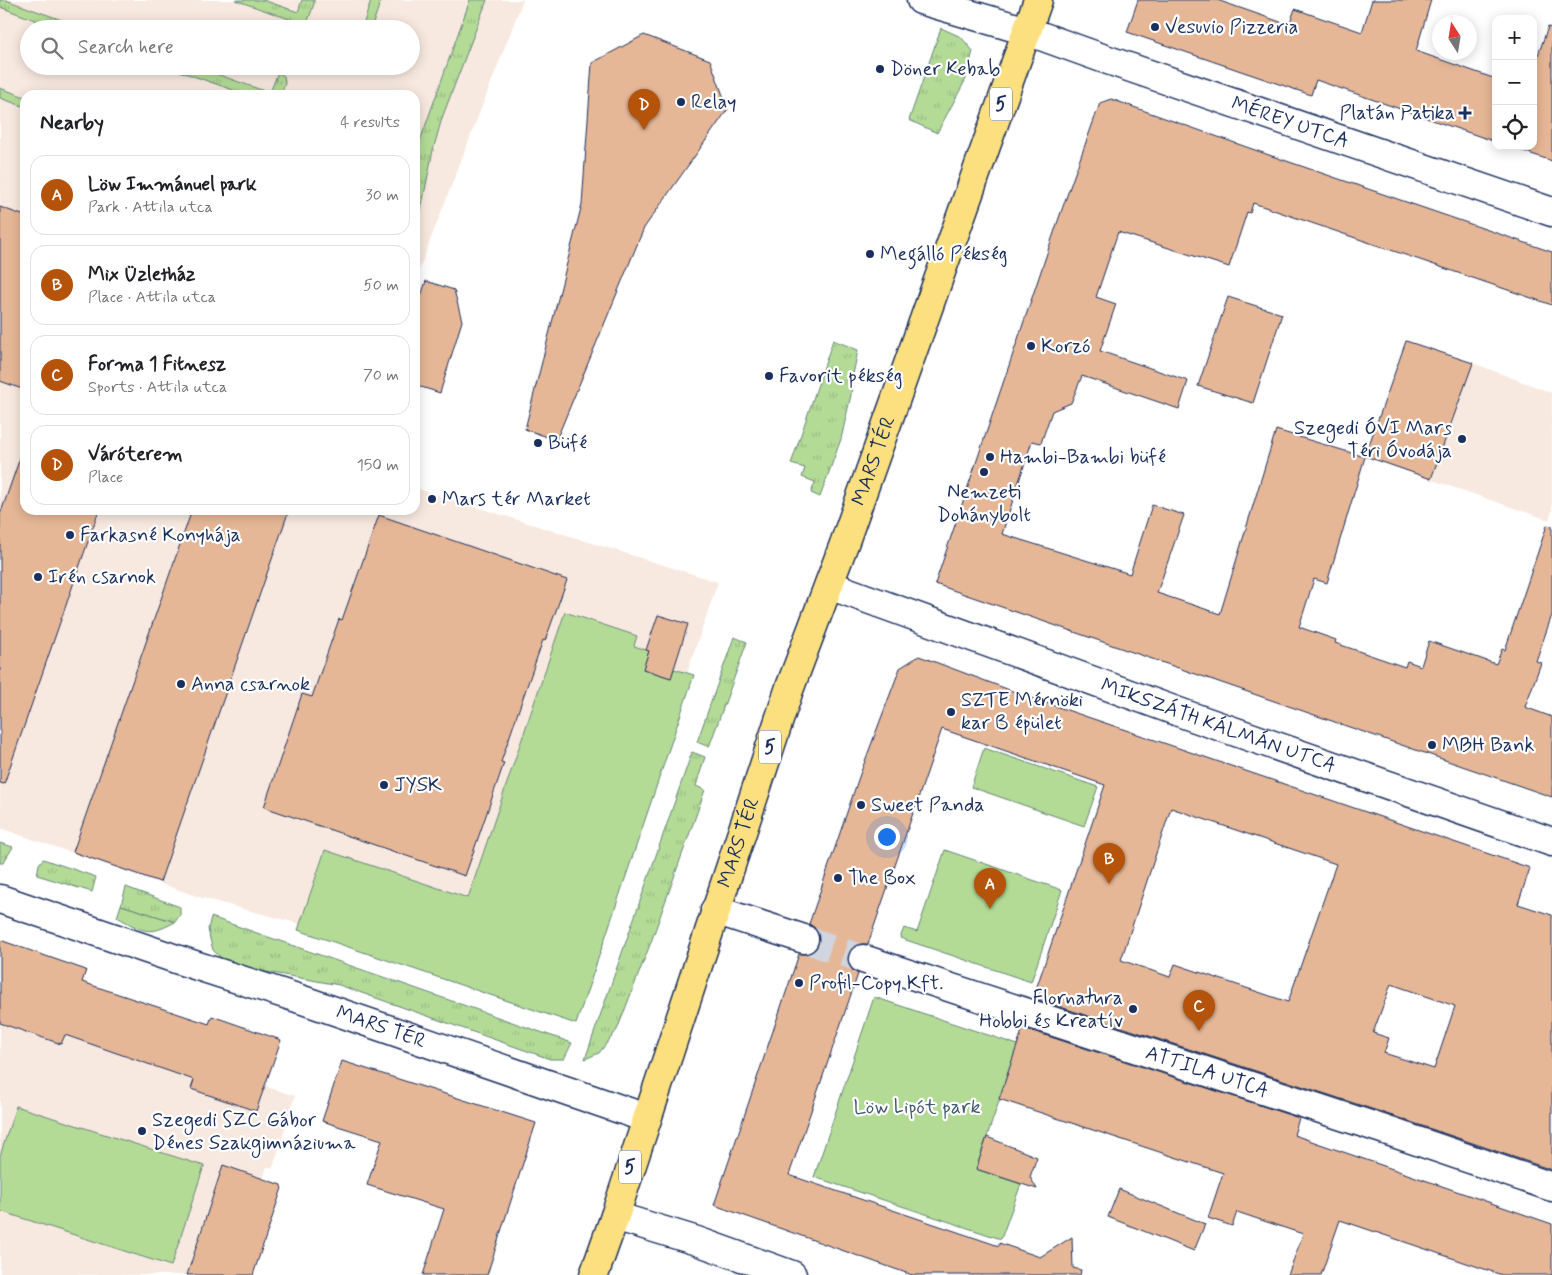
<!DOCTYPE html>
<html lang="en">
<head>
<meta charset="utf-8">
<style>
	body { margin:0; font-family:Mynerve,sans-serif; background:#f6f6f6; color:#202124 }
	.controls { position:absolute; right:15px; top:15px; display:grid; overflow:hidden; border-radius:10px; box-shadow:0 2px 12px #0003 }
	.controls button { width:45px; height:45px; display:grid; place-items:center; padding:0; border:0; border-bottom:1px solid #e0e0e0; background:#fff; color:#202124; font:25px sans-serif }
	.compass { position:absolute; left:1432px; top:15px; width:45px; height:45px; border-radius:50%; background:#fff; box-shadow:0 2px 12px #0003; rotate:348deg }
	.you { position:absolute; left:886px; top:836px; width:18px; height:18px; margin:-12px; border:4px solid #fff; border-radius:50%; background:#1a73e8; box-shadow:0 0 0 8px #1a73e833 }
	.badge { display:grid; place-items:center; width:32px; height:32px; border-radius:50%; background:#b45309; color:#fff; font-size:16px; font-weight:700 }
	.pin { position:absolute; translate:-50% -41px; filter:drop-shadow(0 1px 2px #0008) }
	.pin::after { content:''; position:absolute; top:26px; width:18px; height:15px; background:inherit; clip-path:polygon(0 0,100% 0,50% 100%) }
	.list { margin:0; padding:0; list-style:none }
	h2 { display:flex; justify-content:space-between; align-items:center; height:65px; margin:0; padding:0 20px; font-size:21px }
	h2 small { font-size:16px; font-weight:400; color:#757577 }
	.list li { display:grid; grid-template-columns:32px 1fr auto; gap:15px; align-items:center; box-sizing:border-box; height:80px; margin:0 10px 10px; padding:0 10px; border:1px solid #e0e0e0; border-radius:15px }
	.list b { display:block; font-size:19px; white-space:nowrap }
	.list p { margin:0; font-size:16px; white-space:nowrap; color:#757577 }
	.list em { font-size:16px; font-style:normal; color:#757577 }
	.icon { flex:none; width:28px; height:28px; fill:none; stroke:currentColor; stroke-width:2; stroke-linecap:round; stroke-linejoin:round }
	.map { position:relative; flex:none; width:1552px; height:1275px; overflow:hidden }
	.search { position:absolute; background:#fff; box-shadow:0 2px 12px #0003; left:20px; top:20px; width:400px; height:55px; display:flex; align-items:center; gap:12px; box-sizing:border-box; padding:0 18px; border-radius:28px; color:#757577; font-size:19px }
	.panel { position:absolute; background:#fff; box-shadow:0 2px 12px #0003; left:20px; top:90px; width:400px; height:425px; border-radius:15px }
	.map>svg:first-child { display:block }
</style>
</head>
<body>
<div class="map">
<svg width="1552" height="1275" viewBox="0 0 1552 1275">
	<defs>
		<pattern id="grass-tufts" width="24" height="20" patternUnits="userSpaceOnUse" patternTransform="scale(1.25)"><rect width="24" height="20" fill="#b3db96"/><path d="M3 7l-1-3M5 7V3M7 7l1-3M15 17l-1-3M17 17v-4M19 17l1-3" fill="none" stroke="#99bc84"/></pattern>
	</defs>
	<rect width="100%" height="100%" fill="#fff"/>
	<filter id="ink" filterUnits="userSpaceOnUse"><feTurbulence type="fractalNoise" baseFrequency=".02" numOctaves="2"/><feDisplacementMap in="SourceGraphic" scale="10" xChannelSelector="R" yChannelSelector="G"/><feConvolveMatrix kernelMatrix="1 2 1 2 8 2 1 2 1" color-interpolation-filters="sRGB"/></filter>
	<g filter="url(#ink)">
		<!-- built -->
		<g fill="#f8e9e0" fill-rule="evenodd">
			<path d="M 0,0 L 523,0 L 415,280 L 415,95 L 25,95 L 25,510 L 415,510 L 415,488 L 718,582 L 571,1013 L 300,924 L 202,898 L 0,828 ZM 29,29 L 411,29 L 411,66 L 29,66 Z"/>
			<polygon points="1406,341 1473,363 1552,393 1552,511 1549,520 1365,457"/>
			<polygon points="0,939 12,944 9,954 23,948 86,970 83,982 208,1024 212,1016 281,1040 265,1086 295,1096 273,1168 267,1167 263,1179 223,1166 187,1275 0,1275"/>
		</g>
		<!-- grass -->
		<g fill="url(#grass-tufts)" stroke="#67857a">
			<polygon points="0,0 6,0 87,29 59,29 0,7"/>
			<polygon points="235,0 263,0 298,12 302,0 314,0 314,4 305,29 293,29 295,21"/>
			<polygon points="371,0 381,0 371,29 362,29"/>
			<polygon points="470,0 487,0 442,118 433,150 415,240 415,155"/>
			<polygon points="941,28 961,37 973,51 966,79 937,133 909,120"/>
			<polygon points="165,66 194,66 270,93 278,72 284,76 285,83 281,95 247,95"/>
			<polygon points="0,88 25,97 25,107 0,98"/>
			<polygon points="833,340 858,350 853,375 851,395 841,439 820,497 811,493 815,482 802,477 805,468 791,464"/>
			<polygon points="734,637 747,642 709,747 697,742"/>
			<polygon points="692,752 705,757 696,786 705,790 651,942 617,1030 599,1053 585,1059"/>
			<polygon points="0,843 13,847 3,863 0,863"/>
			<polygon points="43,859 96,877 92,892 37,875 39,864"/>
			<polygon points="126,887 180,907 180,915 175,922 121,905"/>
			<polygon points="211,917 572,1043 564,1059 550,1059 339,985 256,970 221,958 213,950 210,939 208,929"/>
		</g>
		<!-- green -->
		<g fill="#b3db96" stroke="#67857a">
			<polygon points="565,612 637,636 634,646 649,651 643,669 671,678 674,669 694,675 576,1024 298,930 325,850 468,898"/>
			<polygon points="984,748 1098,787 1084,826 971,787"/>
			<polygon points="945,850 1062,890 1031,982 900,938 904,928 917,932"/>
			<path d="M 121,905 L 175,922 C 148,937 143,931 117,917 Z"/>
			<polygon points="874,997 1018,1045 976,1169 1021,1184 1001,1239 814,1177"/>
			<polygon points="16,1106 204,1166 171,1266 0,1211 0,1156"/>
		</g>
		<!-- building -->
		<g fill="#e6b797" stroke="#1b2f5e" fill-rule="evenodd">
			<polygon points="1138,0 1217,0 1289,25 1295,9 1362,32 1372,0 1431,0 1416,51 1496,79 1496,142 1316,80 1311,95 1127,32"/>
			<polygon points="1548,27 1552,28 1552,161 1508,146 1533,146 1533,69"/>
			<polygon points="644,35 710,60 728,109 644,228 555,443 550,438 525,429 582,204 592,63"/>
			<polygon points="1111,99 1269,155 1552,252 1552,305 1253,203 1250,213 1247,212 1229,267 1118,232 1096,297 1116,304 1100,351 1188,381 1179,409 1082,376 1071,403 1052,411 1041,443 1032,441 1002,534 1130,574 1152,505 1184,515 1157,593 1220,614 1276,430 1365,457 1327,583 1314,579 1299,627 1336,640 1335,643 1405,667 1407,661 1421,666 1429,641 1496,664 1502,649 1505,650 1547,525 1552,526 1552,615 1536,661 1541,663 1525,707 1552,717 1552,797 935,584 1061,212 1100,103"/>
			<polygon points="0,207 25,216 25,390 0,381"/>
			<polygon points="426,281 454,290 462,321 440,393 415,385 415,314"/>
			<polygon points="1228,297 1282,314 1253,403 1198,386"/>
			<polygon points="1406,341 1473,363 1431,479 1365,456"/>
			<polygon points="21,455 25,456 25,510 99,510 4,784 0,783 0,515"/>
			<polygon points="192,510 289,510 160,882 73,852"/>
			<polygon points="379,515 567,580 545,641 543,640 518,712 501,762 504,763 465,876 264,807 302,694 312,697 339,619 342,620"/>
			<polygon points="658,615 688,624 671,678 643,669 649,651 646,650"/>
			<path d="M 919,656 L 1023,695 L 1530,868 L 1518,904 L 1552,915 L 1552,1170 L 1387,1114 L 1033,998 L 1105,785 L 942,729 L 868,944 L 859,944 L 853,947 L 848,954 L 848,963 L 851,969 L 858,974 L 789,1175 L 999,1246 L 999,1243 L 1040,1257 L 1072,1237 L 1073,1268 L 1081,1270 L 1080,1275 L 912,1275 L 714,1205 L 799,954 L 808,954 L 815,950 L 819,944 L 819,935 L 815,928 L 809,924 L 859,777 L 900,668 ZM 1171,808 L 1336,864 L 1288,1002 L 1175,964 L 1170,977 L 1121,960 ZM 1391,984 L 1455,1006 L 1434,1069 L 1384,1053 L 1389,1038 L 1373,1033 Z"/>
			<polygon points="0,940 86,970 82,982 209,1024 212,1016 281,1040 256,1111 191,1089 194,1080 65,1035 61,1044 0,1023"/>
			<polygon points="1023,1028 1299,1118 1294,1135 1552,1224 1552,1275 1502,1275 1340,1220 1321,1275 1288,1275 1303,1234 1237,1212 1232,1226 1208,1218 1223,1173 999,1099"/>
			<polygon points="342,1061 536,1123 487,1275 423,1275 444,1209 367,1185 382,1140 322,1121"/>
			<polygon points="987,1137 1037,1157 1030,1177 1037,1189 976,1169"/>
			<polygon points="223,1165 281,1185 281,1187 282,1188 253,1275 187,1275"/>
			<polygon points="1119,1189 1205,1224 1194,1251 1108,1217"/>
		</g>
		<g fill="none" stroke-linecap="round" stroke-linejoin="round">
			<!-- minor-tunnel -->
			<polyline stroke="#d1d5df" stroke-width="28" stroke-dasharray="28 14" stroke-linecap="butt" points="804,939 863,959"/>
			<defs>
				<g id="minor">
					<path id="s1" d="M 921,0 L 1027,31 L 1102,58 L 1552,212"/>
					<path id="s2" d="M 829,585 L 1187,715 L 1552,842"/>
					<path id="s3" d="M 0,899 L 179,960 L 297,998 L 646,1118"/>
					<polyline points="715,910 804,939"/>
					<path id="s4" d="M 863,959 L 1382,1129 L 1552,1187"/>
					<polyline points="615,1216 697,1241 792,1275"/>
				</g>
				<g id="major">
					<path id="s5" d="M 594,1275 L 615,1216 L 789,690 L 844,544 L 1038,0"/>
				</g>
			</defs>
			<!-- minor casing -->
			<use href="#minor" stroke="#1b2f5e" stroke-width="31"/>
			<!-- major casing -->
			<use href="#major" stroke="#1b2f5e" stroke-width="31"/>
			<!-- minor -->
			<use href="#minor" stroke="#fff" stroke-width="28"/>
			<!-- major -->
			<use href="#major" stroke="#fce080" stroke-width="28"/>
		</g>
	</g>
	<!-- markers -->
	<g fill="#1b2f5e" stroke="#fff" stroke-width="2">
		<circle cx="1155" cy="27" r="5"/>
		<circle cx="880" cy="69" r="5"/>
		<circle cx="681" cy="102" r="5"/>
		<path d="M1462.5 105.5h5v5h5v5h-5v5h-5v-5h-5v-5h5z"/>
		<circle cx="870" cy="254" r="5"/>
		<circle cx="1031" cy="346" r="5"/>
		<circle cx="769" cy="376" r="5"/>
		<circle cx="1462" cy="439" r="5"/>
		<circle cx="538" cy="443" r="5"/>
		<circle cx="990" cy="457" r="5"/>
		<circle cx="984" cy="472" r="5"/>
		<circle cx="432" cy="499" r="5"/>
		<circle cx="70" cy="535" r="5"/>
		<circle cx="38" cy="577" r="5"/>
		<circle cx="181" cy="684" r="5"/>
		<circle cx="951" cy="712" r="5"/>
		<circle cx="1432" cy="745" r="5"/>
		<circle cx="384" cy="785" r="5"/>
		<circle cx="861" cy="805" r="5"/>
		<circle cx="838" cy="878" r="5"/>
		<circle cx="799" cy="983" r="5"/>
		<circle cx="1133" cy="1009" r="5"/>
		<circle cx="142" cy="1131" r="5"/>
	</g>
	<g text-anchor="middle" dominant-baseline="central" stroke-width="4.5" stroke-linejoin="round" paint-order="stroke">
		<!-- shield labels -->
		<g fill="#fff" stroke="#5f6d8e" stroke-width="1">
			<rect x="990" y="87.5" width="22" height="33" rx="4"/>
			<rect x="759" y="730.5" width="22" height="33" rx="4"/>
			<rect x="619" y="1150.5" width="22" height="33" rx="4"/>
		</g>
		<g font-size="19" font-weight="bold" fill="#1b2f5e">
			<text x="1001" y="104">5</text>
			<text x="770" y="747">5</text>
			<text x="630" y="1167">5</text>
		</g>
		<!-- poi labels -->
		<g font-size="20" fill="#1b2f5e" stroke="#fff" text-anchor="start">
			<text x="1165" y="27">Vesuvio Pizzeria</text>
			<text x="890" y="69">Döner Kebab</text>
			<text x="691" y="102">Relay</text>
			<text x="1455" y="113" text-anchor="end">Platán Patika</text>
			<text x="880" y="254">Megálló Pékség</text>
			<text x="1041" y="346">Korzó</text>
			<text x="779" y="376">Favorit pékség</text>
			<text x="1452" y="428" text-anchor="end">Szegedi ÓVI Mars<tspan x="1452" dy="23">Téri Óvodája</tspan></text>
			<text x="548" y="443">Büfé</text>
			<text x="1000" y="457">Hambi-Bambi büfé</text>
			<text x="984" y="492" text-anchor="middle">Nemzeti<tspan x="984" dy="23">Dohánybolt</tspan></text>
			<text x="442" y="499">Mars tér Market</text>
			<text x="80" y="535">Farkasné Konyhája</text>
			<text x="48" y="577">Irén csarnok</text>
			<text x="191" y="684">Anna csarnok</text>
			<text x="961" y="700">SZTE Mérnöki<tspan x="961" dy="23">kar B épület</tspan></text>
			<text x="1442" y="745">MBH Bank</text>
			<text x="394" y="785">JYSK</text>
			<text x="871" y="805">Sweet Panda</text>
			<text x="848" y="878">The Box</text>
			<text x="809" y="983">Profil-Copy Kft.</text>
			<text x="1123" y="998" text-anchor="end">Flornatura<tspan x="1123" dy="23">Hobbi és Kreatív</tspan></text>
			<text x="152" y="1120">Szegedi SZC Gábor<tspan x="152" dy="23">Dénes Szakgimnáziuma</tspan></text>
		</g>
		<!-- street labels -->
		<g font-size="20" fill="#1b2f5e" stroke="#fff">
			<text stroke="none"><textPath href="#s1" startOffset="389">MÉREY UTCA</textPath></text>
			<text stroke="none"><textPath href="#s5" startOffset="861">MARS TÉR</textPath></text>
			<text stroke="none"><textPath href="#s2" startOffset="414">MIKSZÁTH KÁLMÁN UTCA</textPath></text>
			<text stroke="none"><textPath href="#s5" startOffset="456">MARS TÉR</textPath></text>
			<text stroke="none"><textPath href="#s3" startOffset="402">MARS TÉR</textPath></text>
			<text stroke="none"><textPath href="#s4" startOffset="362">ATTILA UTCA</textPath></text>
		</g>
		<!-- park labels -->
		<g font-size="20" fill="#415a6c" stroke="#fff">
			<text x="917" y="1107">Löw Lipót park</text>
		</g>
	</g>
</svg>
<div class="controls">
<button>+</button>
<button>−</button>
<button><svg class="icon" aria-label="locate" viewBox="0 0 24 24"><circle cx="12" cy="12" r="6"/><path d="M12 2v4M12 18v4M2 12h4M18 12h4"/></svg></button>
</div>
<svg class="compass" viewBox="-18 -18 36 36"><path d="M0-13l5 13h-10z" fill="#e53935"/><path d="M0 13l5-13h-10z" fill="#757577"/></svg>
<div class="you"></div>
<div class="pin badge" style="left:990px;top:909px">A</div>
<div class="pin badge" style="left:1109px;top:884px">B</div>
<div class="pin badge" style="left:1199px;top:1031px">C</div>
<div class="pin badge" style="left:644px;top:130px">D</div>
<div class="search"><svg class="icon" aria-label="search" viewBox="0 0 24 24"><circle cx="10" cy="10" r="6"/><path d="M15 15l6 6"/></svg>Search here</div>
<section class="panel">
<h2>Nearby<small>4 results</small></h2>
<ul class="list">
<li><span class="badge">A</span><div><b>Löw Immánuel park</b><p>Park · Attila utca</p></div><em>30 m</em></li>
<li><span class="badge">B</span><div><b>Mix Üzletház</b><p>Place · Attila utca</p></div><em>50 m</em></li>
<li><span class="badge">C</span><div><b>Forma 1 Fitnesz</b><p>Sports · Attila utca</p></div><em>70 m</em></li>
<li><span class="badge">D</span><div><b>Váróterem</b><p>Place</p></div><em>150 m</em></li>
</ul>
</section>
</div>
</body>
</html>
